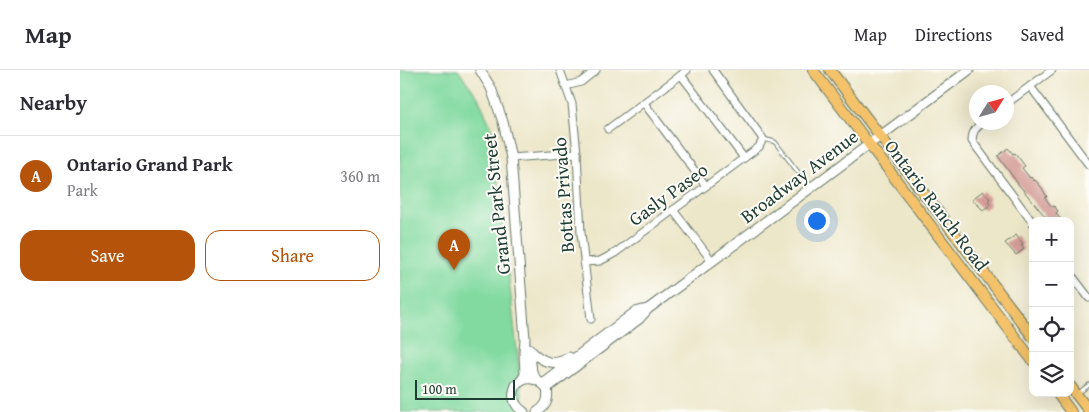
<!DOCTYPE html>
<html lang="en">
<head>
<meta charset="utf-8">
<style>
	body { margin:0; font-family:"Gentium Book Plus",serif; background:#f7f7f7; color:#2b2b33 }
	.controls { position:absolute; right:15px; bottom:15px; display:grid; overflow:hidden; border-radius:10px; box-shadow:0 5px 20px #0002 }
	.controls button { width:45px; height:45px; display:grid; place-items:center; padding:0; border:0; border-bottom:1px solid #e1e1e2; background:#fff; color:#2b2b33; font:25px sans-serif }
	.compass { position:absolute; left:569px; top:15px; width:45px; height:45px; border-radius:50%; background:#fff; box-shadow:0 5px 20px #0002; rotate:53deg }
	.scale { position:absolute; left:15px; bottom:12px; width:100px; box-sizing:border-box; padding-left:5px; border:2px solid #1f3d34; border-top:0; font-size:14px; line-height:18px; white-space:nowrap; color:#1f3d34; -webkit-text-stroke:4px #fdfcf7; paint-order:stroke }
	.you { position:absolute; left:416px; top:150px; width:18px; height:18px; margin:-12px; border:4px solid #fff; border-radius:50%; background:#1a73e8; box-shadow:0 0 0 8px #1a73e833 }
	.badge { display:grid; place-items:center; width:32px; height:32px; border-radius:50%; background:#b45309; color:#fff; font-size:16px; font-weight:700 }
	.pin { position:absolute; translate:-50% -41px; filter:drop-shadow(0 1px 2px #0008) }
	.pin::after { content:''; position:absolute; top:26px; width:18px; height:15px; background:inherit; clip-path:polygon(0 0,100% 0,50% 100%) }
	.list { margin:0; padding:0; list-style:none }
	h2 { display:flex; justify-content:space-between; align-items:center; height:65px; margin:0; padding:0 20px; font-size:21px }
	h2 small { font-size:16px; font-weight:400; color:#7c7c81 }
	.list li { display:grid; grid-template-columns:32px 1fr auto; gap:15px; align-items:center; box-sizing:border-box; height:80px; padding:0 20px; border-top:1px solid #e1e1e2 }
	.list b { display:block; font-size:19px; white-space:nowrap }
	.list p { margin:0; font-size:16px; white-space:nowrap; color:#7c7c81 }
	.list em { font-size:16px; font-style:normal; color:#7c7c81 }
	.actions { display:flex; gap:10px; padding:15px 20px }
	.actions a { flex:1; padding:11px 0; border:1px solid #b45309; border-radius:15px; text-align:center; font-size:18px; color:#b45309 }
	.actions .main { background:#b45309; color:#fff }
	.icon { flex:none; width:28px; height:28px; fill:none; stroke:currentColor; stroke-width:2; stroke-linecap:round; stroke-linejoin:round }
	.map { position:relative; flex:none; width:689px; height:342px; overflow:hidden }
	header { display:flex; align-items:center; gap:30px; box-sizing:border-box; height:70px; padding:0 25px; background:#fff; border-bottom:1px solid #e1e1e2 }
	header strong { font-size:24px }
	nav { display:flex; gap:28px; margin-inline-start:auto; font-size:18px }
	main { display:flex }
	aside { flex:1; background:#fff }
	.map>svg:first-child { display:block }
</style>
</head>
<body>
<header>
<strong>Map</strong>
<nav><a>Map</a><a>Directions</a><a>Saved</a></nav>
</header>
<main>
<aside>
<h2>Nearby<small></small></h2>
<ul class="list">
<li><span class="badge">A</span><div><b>Ontario Grand Park</b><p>Park</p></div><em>360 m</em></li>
</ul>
<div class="actions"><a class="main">Save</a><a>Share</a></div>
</aside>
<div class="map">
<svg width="689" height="342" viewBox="0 0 689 342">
	<rect width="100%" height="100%" fill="#fdfcf7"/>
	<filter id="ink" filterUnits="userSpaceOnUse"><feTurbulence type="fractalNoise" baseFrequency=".02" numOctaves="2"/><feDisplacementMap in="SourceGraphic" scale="10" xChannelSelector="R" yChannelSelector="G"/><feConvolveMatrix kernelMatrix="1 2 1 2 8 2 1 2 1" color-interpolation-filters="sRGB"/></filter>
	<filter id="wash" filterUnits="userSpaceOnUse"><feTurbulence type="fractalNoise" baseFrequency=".0096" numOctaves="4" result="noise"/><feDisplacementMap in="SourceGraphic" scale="20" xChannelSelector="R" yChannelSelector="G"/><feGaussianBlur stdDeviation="1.12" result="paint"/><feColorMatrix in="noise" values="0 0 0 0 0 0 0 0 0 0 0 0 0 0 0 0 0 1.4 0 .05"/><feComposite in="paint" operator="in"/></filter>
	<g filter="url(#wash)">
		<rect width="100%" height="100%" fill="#ede7ca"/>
		<!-- green -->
		<polygon fill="#82daa0" stroke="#508c6a" points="0,0 58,0 78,27 92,59 124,342 0,342"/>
		<g id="blocks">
			<!-- building -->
			<g fill="#d49c97">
				<polygon points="608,78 613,84 615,83 625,96 622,98 630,108 631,107 634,111 635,110 642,118 647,127 645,128 652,137 654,136 658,141 656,143 662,151 649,151 618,114 598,86"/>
				<polygon points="583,121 590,129 588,131 590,135 583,140 572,129"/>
				<polygon points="616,165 623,174 621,175 624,179 616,185 605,173"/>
			</g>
		</g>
	</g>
	<g filter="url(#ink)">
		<use href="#blocks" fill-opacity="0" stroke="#677868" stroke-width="1"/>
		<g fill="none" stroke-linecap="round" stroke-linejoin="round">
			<defs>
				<g id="service">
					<polyline points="364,69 375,72 398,102"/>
					<polyline points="677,324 689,315"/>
				</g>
				<g id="minor">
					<polyline points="160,0 172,34 177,83 181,163 191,249"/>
					<polyline points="281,5 287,0"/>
					<polyline points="166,16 181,12 196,0"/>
					<polyline points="630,16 689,95"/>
					<polyline points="244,33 306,116"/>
					<polyline points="606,34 652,0"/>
					<path d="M 583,52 C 576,58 572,61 572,71 L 633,153"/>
					<polyline points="208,59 281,5 344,88"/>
					<polyline points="111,88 177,83"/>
					<polyline points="273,140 312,191"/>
					<polyline points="184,192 200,191 215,183 359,77 363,69 313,0"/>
					<polyline points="670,203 689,228"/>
				</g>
				<g id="tertiary">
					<polyline points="80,0 91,18 103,52 111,88 125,269 124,282 125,305 120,312"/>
					<polyline points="129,278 132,302 136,309"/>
					<path d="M 130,280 C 141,291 154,298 169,287"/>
					<polyline points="142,313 235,242 247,239"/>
					<polyline points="147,318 239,249 248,239 569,0"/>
					<path d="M 124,342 C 114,336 111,326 116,315 C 127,305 138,308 147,318 C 149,329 147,336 137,342"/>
				</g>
				<g id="primary">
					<polyline points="413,0 633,291"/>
					<polyline points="430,0 633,267"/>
					<polyline points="670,316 689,341"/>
					<polyline points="657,323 671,342"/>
				</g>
			</defs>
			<!-- service casing -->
			<use href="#service" stroke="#677868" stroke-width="5"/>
			<!-- minor casing -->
			<use href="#minor" stroke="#677868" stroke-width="9"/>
			<!-- tertiary casing -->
			<use href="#tertiary" stroke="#677868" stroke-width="11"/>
			<!-- primary casing -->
			<use href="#primary" stroke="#677868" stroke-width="12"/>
			<!-- service -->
			<use href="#service" stroke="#fff" stroke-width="3"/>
			<!-- minor -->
			<use href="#minor" stroke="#fff" stroke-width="7"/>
			<!-- tertiary -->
			<use href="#tertiary" stroke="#fff" stroke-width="9"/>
			<!-- primary -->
			<use href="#primary" stroke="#f3c26a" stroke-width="10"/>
		</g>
	</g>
	<g text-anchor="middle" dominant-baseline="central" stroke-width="4" stroke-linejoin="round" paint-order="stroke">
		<!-- street labels -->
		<g font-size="19" fill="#1f3d34" stroke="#fdfcf7">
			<text transform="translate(399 106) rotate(-37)">Broadway Avenue</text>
			<text transform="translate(268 124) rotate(-36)">Gasly Paseo</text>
			<text transform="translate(163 125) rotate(-94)">Bottas Privado</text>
			<text transform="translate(96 134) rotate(-96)">Grand Park Street</text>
			<text transform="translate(537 135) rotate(53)">Ontario Ranch Road</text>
		</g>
	</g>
</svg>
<div class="controls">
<button>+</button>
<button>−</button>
<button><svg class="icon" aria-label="locate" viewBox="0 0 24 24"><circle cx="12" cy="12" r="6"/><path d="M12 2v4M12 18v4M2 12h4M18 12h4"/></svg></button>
<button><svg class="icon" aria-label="layers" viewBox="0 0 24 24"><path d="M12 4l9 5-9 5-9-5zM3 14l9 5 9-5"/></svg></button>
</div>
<svg class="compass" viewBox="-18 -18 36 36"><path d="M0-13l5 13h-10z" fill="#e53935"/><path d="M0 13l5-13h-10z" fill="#7c7c81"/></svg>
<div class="scale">100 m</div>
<div class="you"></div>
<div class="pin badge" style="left:54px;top:200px">A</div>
</div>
</main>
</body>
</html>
